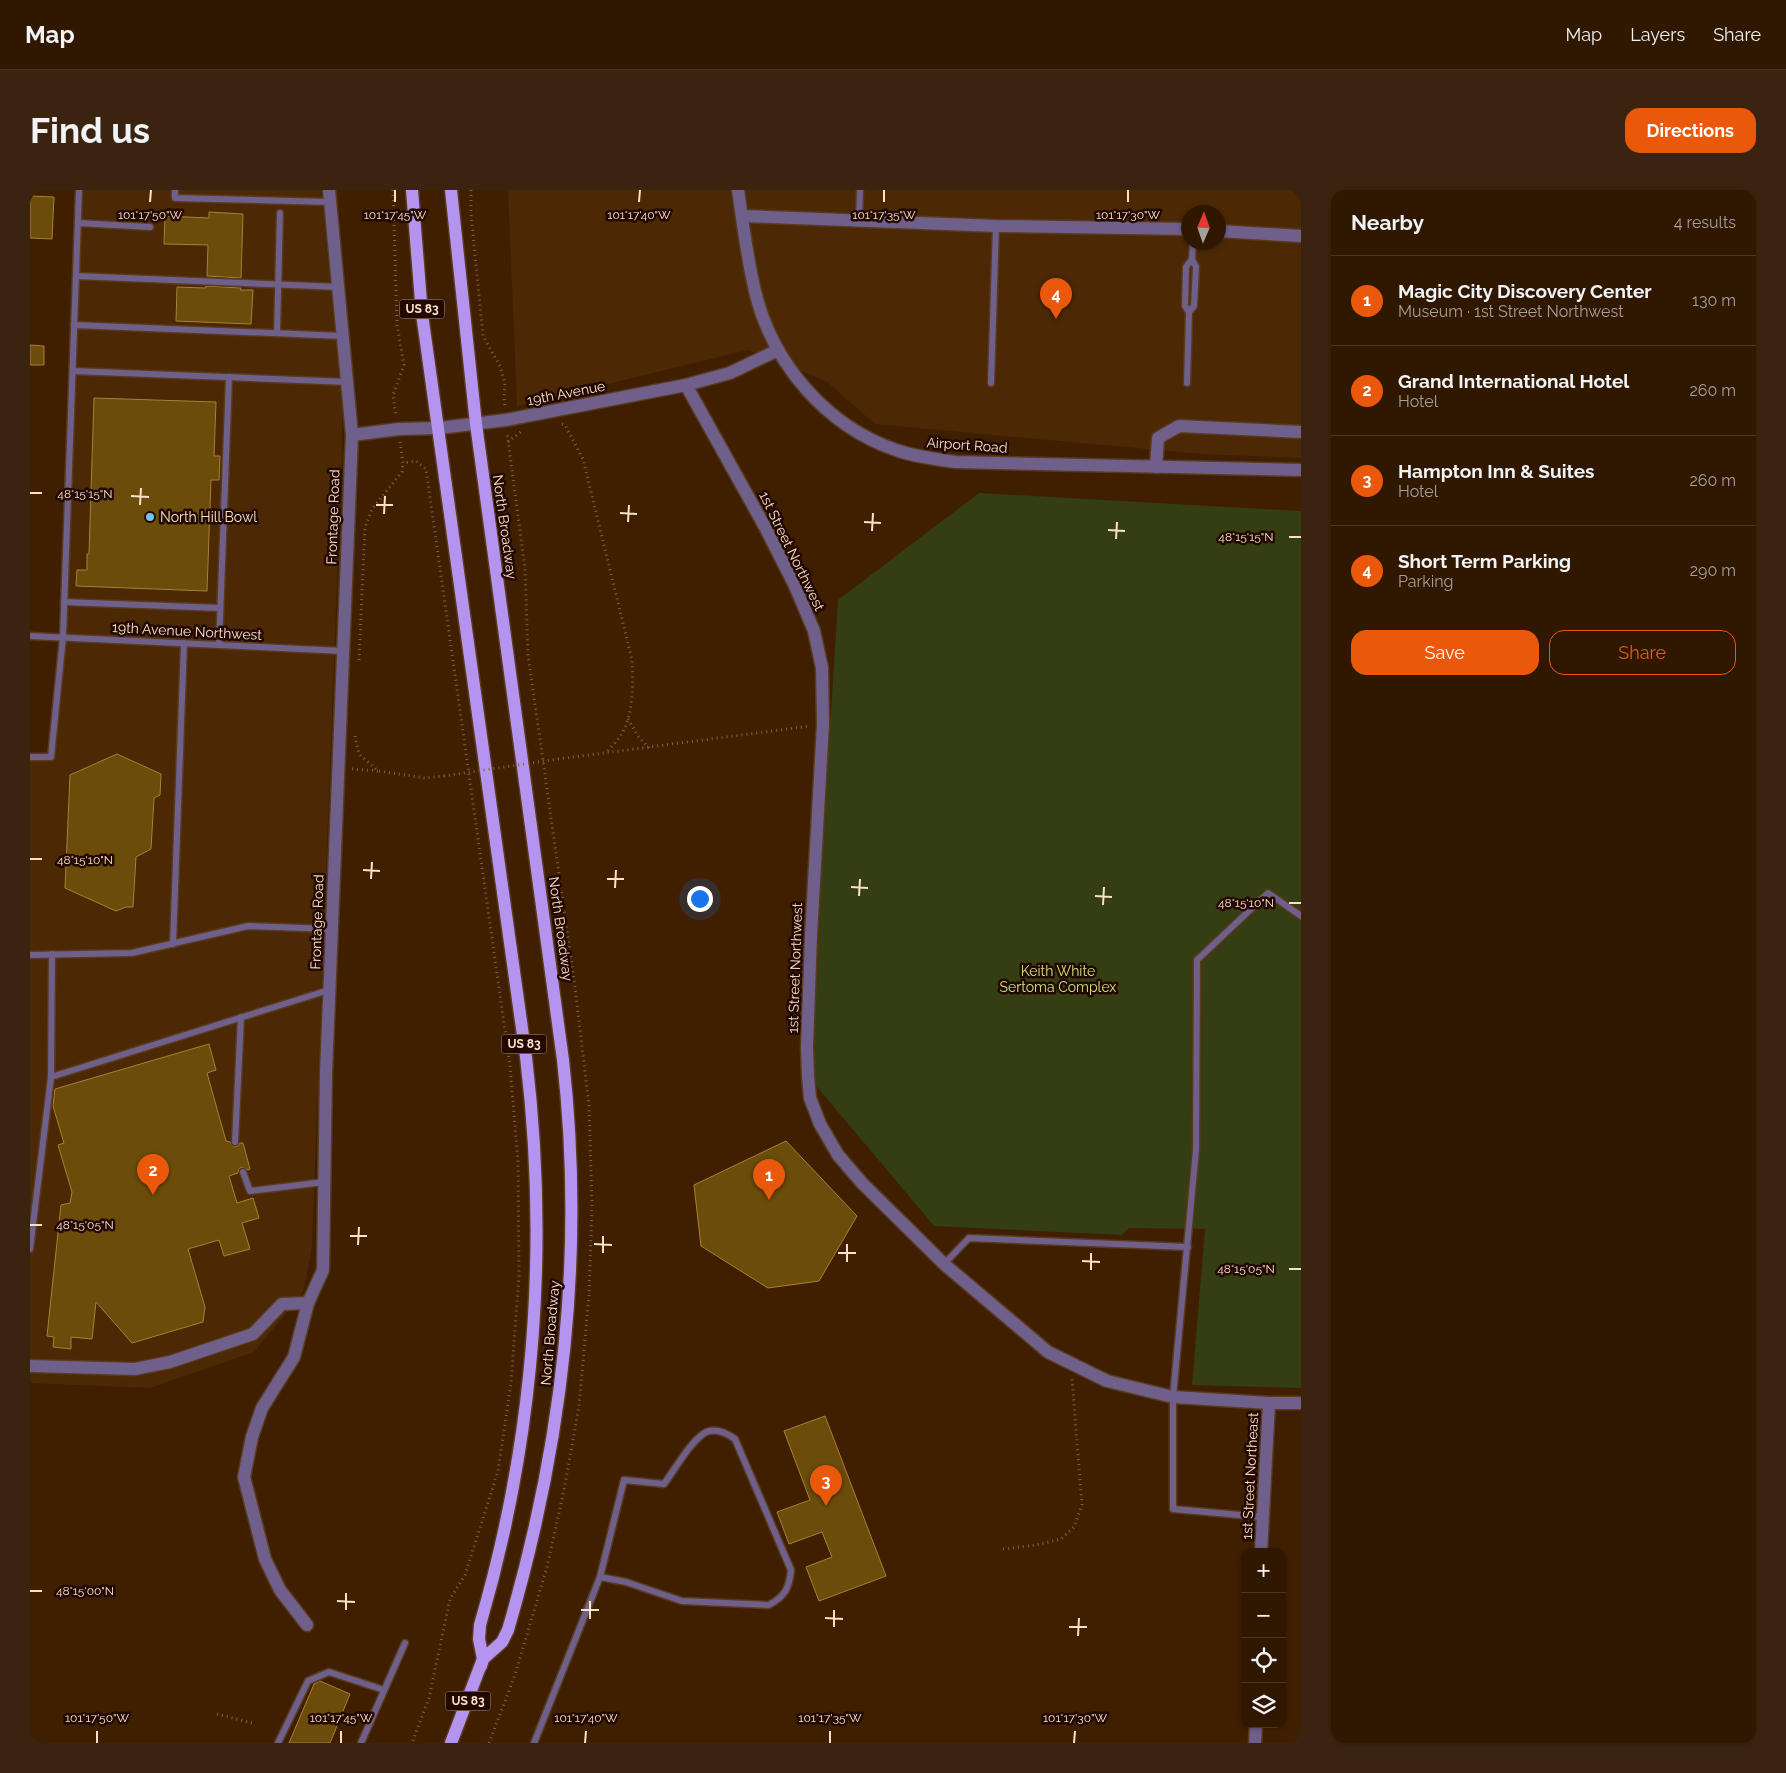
<!DOCTYPE html>
<html lang="en">
<head>
<meta charset="utf-8">
<style>
	body { margin:0; font-family:Raleway,sans-serif; background:#3b240f; color:#f1f3f6 }
	.controls { position:absolute; right:15px; bottom:15px; display:grid; overflow:hidden; border-radius:10px; box-shadow:0 1px 4px #0004 }
	.controls button { width:45px; height:45px; display:grid; place-items:center; padding:0; border:0; border-bottom:1px solid #4a3622; background:#2f1700; color:#f1f3f6; font:25px sans-serif }
	.compass { position:absolute; left:1151px; top:15px; width:45px; height:45px; border-radius:50%; background:#2f1700; box-shadow:0 1px 4px #0004; rotate:2deg }
	.you { position:absolute; left:669px; top:708px; width:18px; height:18px; margin:-12px; border:4px solid #fff; border-radius:50%; background:#1a73e8; box-shadow:0 0 0 8px #1a73e833 }
	.badge { display:grid; place-items:center; width:32px; height:32px; border-radius:50%; background:#ea580c; color:#fff; font-size:16px; font-weight:700 }
	.pin { position:absolute; translate:-50% -41px; filter:drop-shadow(0 1px 2px #0008) }
	.pin::after { content:''; position:absolute; top:26px; width:18px; height:15px; background:inherit; clip-path:polygon(0 0,100% 0,50% 100%) }
	.list { margin:0; padding:0; list-style:none }
	h2 { display:flex; justify-content:space-between; align-items:center; height:65px; margin:0; padding:0 20px; font-size:21px }
	h2 small { font-size:16px; font-weight:400; color:#a79f99 }
	.list li { display:grid; grid-template-columns:32px 1fr auto; gap:15px; align-items:center; box-sizing:border-box; height:90px; padding:0 20px; border-top:1px solid #4a3622 }
	.list b { display:block; font-size:19px; white-space:nowrap }
	.list p { margin:0; font-size:16px; white-space:nowrap; color:#a79f99 }
	.list em { font-size:16px; font-style:normal; color:#a79f99 }
	.actions { display:flex; gap:10px; padding:15px 20px }
	.actions a { flex:1; padding:11px 0; border:1px solid #ea580c; border-radius:15px; text-align:center; font-size:18px; color:#ea580c }
	.actions .main { background:#ea580c; color:#fff }
	.icon { flex:none; width:28px; height:28px; fill:none; stroke:currentColor; stroke-width:2; stroke-linecap:round; stroke-linejoin:round }
	.map { position:relative; flex:none; width:1271px; height:1553px; overflow:hidden; border-radius:15px }
	header { display:flex; align-items:center; gap:30px; box-sizing:border-box; height:70px; padding:0 25px; background:#2f1700; border-bottom:1px solid #4a3622 }
	header strong { font-size:24px }
	nav { display:flex; gap:28px; margin-inline-start:auto; font-size:18px }
	.intro { display:flex; align-items:center; justify-content:space-between; box-sizing:border-box; height:120px; padding:0 30px }
	h1 { margin:0; font-size:35px }
	.button { padding:12px 22px; border-radius:15px; background:#ea580c; color:#fff; font-size:18px; font-weight:700 }
	main { display:flex; gap:30px; padding:0 30px }
	aside { flex:1; background:#2f1700; border-radius:15px; box-shadow:0 1px 4px #0004 }
	.map>svg:first-child { display:block }
</style>
</head>
<body>
<header>
<strong>Map</strong>
<nav><a>Map</a><a>Layers</a><a>Share</a></nav>
</header>
<div class="intro"><h1>Find us</h1><a class="button">Directions</a></div>
<main>
<div class="map">
<svg width="1271" height="1553" viewBox="0 0 1271 1553">
	<rect width="100%" height="100%" fill="#3f1f00"/>
	<!-- built -->
	<g fill="#4c2805" fill-rule="evenodd">
		<polygon points="50,0 291,0 312,214 312,259 282,1056 276,1090 272,1104 224,1162 120,1198 0,1193 0,568 21,568 33,447"/>
		<path d="M 478,0 L 1271,0 L 1271,268 L 1171,264 L 845,234 L 796,191 L 718,160 L 487,216 ZM 1158,22 L 1188,22 L 1188,52 L 1158,52 Z"/>
	</g>
	<!-- green -->
	<polygon fill="#353d13" points="949,303 1271,321 1271,1198 1162,1195 1175,1039 1099,1038 1092,1045 904,1036 778,886 808,410"/>
	<!-- building -->
	<g fill="#6b4c0b" stroke="#ab8032">
		<polygon points="0,6 24,7 22,49 0,48"/>
		<polygon points="179,22 213,24 211,88 177,86 178,55 134,54 135,26 179,28"/>
		<polygon points="176,96 211,98 210,100 223,100 221,134 146,131 147,97 176,98"/>
		<polygon points="0,155 14,156 14,175 0,175"/>
		<polygon points="64,208 186,212 184,266 190,266 189,290 181,290 177,401 46,396 47,380 57,380 57,364 59,364"/>
		<polygon points="87,564 131,584 130,605 124,608 121,659 106,667 103,717 96,717 86,721 35,698 40,585"/>
		<polygon points="179,854 186,880 177,883 196,951 200,952 204,957 208,956 210,953 213,953 220,979 218,980 212,977 209,979 208,983 199,986 207,1013 223,1008 229,1028 212,1033 220,1059 194,1066 189,1050 158,1059 175,1117 173,1132 102,1153 66,1112 62,1149 41,1147 41,1159 23,1157 24,1147 17,1146 31,1015 40,1013 42,1002 28,955 34,953 23,916 25,899"/>
		<polygon points="756,951 827,1026 789,1091 738,1098 671,1056 664,995"/>
		<polygon points="795,1226 856,1386 789,1411 776,1377 802,1367 792,1342 759,1354 747,1322 780,1310 754,1241"/>
		<polygon points="290,1491 320,1504 300,1553 259,1553 284,1494"/>
	</g>
	<g fill="none" stroke-linecap="round" stroke-linejoin="round">
		<defs>
			<g id="service">
				<polyline points="145,0 145,8 300,12"/>
				<polyline points="829,31 830,0"/>
				<polyline points="48,33 120,37"/>
				<polyline points="1162,69 1163,52"/>
				<polyline points="46,86 309,97"/>
				<polyline points="44,135 313,146"/>
				<polyline points="247,143 250,23"/>
				<polyline points="43,181 318,192"/>
				<polyline points="961,193 966,36"/>
				<polyline points="1157,193 1159,122 1155,116 1156,77 1162,69 1166,77 1164,116 1159,122"/>
				<polyline points="34,412 190,418"/>
				<polyline points="0,446 313,461"/>
				<polyline points="189,455 199,187"/>
				<polyline points="0,567 21,567 33,447 49,0"/>
				<polyline points="143,754 154,453"/>
				<polyline points="0,765 102,763 218,736 302,739"/>
				<polyline points="21,887 299,800"/>
				<polyline points="205,952 211,827"/>
				<polyline points="213,982 220,1001 294,992"/>
				<polyline points="0,1059 21,887 22,764"/>
				<polyline points="914,1074 939,1048 1158,1057"/>
				<polyline points="1232,1327 1143,1319 1143,1207 1166,960 1167,770 1238,703 1271,726"/>
				<polyline points="248,1553 278,1491 299,1482 354,1500"/>
				<polyline points="331,1553 375,1453"/>
				<path d="M 504,1553 L 570,1387 L 594,1290 L 634,1294 C 644,1281 664,1245 679,1241 C 689,1239 698,1244 705,1249 L 761,1380 C 759,1399 755,1406 739,1415 L 652,1411 L 596,1392 L 570,1387"/>
			</g>
			<g id="minor">
				<polyline points="712,26 966,36 1158,39"/>
				<polyline points="1188,41 1271,46"/>
				<polyline points="656,195 735,337 765,396 784,441 792,478 793,534 781,746 777,857 778,886 780,908 790,934 808,965 832,993 914,1074 1018,1162 1077,1191 1143,1207 1239,1213 1271,1213"/>
				<polyline points="322,245 369,239 409,238"/>
				<polyline points="1126,277 1128,248 1149,236 1271,242"/>
				<polyline points="0,1176 105,1179 140,1172 223,1144 252,1114 278,1113"/>
				<polyline points="1231,1362 1239,1213"/>
				<polyline points="277,1435 250,1400 235,1369 214,1287 222,1247 232,1218 264,1167 278,1113 293,1080 296,883 322,245 299,0"/>
				<polyline points="1225,1553 1226,1534"/>
			</g>
			<g id="tertiary">
				<path d="M 708,0 C 713,34 717,68 725,101 C 742,173 796,236 866,260 C 885,267 906,269 926,272 L 1271,280"/>
				<polyline points="409,238 476,230 656,195 700,183 748,160"/>
			</g>
			<g id="primary">
				<path d="M 382,0 L 392,124 L 496,867 C 519,1058 504,1250 450,1435 L 449,1449 L 453,1469 L 451,1476"/>
				<path d="M 421,0 L 446,234 L 533,870 C 555,1065 533,1252 478,1440 L 472,1452 L 453,1469 L 421,1553"/>
			</g>
		</defs>
		<!-- service casing -->
		<use href="#service" stroke="#593a1c" stroke-width="9"/>
		<!-- minor casing -->
		<use href="#minor" stroke="#593a1c" stroke-width="15"/>
		<!-- tertiary casing -->
		<use href="#tertiary" stroke="#593a1c" stroke-width="15"/>
		<!-- primary casing -->
		<use href="#primary" stroke="#593a1c" stroke-width="15"/>
		<!-- path -->
		<g stroke="#806145" stroke-width="3" stroke-dasharray="1 4" stroke-linecap="butt">
			<polyline points="363,0 367,135 374,175 363,205 366,227"/>
			<polyline points="441,0 441,24 453,146 470,176 475,193 474,206 475,218"/>
			<path d="M 532,234 L 535,235 L 553,269 L 602,470 C 603,494 604,524 591,545 C 587,551 581,557 576,563"/>
			<polyline points="370,252 373,273 386,271 396,279 480,876 488,972 489,1086 481,1193 468,1281 435,1385 420,1409 399,1508 382,1553"/>
			<polyline points="478,252 492,241"/>
			<polyline points="329,470 335,337 342,319 372,282 373,273"/>
			<polyline points="598,529 608,546 619,558"/>
			<polyline points="325,546 329,564 348,581 395,588 414,586"/>
			<polyline points="528,569 780,536"/>
			<polyline points="322,579 348,581"/>
			<polyline points="973,1359 1006,1355 1031,1349 1044,1337 1052,1315 1042,1189"/>
			<polyline points="187,1524 222,1533"/>
			<polyline points="459,1553 484,1488 517,1377 534,1300 549,1216 559,1105 562,1017 559,916 545,797 498,465 495,379 477,242"/>
		</g>
		<!-- service -->
		<use href="#service" stroke="#6e5f8b" stroke-width="6"/>
		<!-- minor -->
		<use href="#minor" stroke="#6e5f8b" stroke-width="12"/>
		<!-- tertiary -->
		<use href="#tertiary" stroke="#6e5f8b" stroke-width="12"/>
		<!-- primary -->
		<use href="#primary" stroke="#b494ef" stroke-width="12"/>
		<!-- path-bridge -->
		<polyline stroke="#806145" stroke-width="3" stroke-dasharray="1 4" stroke-linecap="butt" points="414,586 528,569"/>
	</g>
	<!-- ticks -->
	<path fill="none" stroke="#fce0ca" stroke-width="2" d="M 120,12 L 121,0M 365,12 L 365,0M 609,12 L 610,0M 854,12 L 854,0M 1098,12 L 1098,0M 0,303 L 12,303M 101,306 L 119,307M 110,315 L 111,298M 346,315 L 363,315M 590,323 L 607,324M 354,324 L 355,306M 598,332 L 599,315M 834,332 L 851,333M 1078,340 L 1095,341M 842,341 L 843,323M 1259,347 L 1271,347M 1086,349 L 1087,332M 0,669 L 12,669M 333,680 L 350,681M 341,689 L 342,672M 577,689 L 594,689M 821,697 L 838,698M 585,698 L 586,680M 829,706 L 830,689M 1065,706 L 1082,707M 1259,713 L 1271,713M 1073,715 L 1074,697M 0,1035 L 12,1035M 320,1046 L 337,1046M 564,1054 L 582,1055M 328,1055 L 329,1037M 573,1063 L 573,1046M 808,1063 L 826,1063M 1052,1071 L 1070,1072M 817,1072 L 817,1054M 1259,1079 L 1271,1079M 1061,1080 L 1061,1063M 0,1401 L 12,1401M 307,1411 L 325,1412M 316,1420 L 316,1403M 551,1420 L 569,1420M 795,1428 L 813,1429M 560,1429 L 560,1411M 804,1437 L 804,1420M 1039,1437 L 1057,1437M 1048,1446 L 1049,1428M 67,1553 L 67,1541M 311,1553 L 311,1541M 555,1553 L 556,1541M 800,1553 L 800,1541M 1044,1553 L 1045,1541"/>
	<!-- markers -->
	<circle fill="#72c1f5" stroke="#210900" stroke-width="2" cx="120" cy="327" r="5"/>
	<g text-anchor="middle" dominant-baseline="central" stroke-width="5" stroke-linejoin="round" paint-order="stroke">
		<!-- shield labels -->
		<g fill="#210900" stroke="#baa08d" stroke-width="1">
			<rect x="369.5" y="109.5" width="45" height="19" rx="4"/>
			<rect x="471.5" y="844.5" width="45" height="19" rx="4"/>
			<rect x="415.5" y="1501.5" width="45" height="19" rx="4"/>
		</g>
		<g font-size="12" font-weight="bold" fill="#fce0ca">
			<text x="392" y="119">US 83</text>
			<text x="494" y="854">US 83</text>
			<text x="438" y="1511">US 83</text>
		</g>
		<!-- street labels -->
		<g font-size="14" fill="#fce0ca" stroke="#210900">
			<text transform="translate(536 203) rotate(-11)">19th Avenue</text>
			<text transform="translate(937 255) rotate(4)">Airport Road</text>
			<text transform="translate(303 327) rotate(-88)">Frontage Road</text>
			<text transform="translate(475 337) rotate(82)">North Broadway</text>
			<text transform="translate(762 361) rotate(64)">1st Street Northwest</text>
			<text transform="translate(157 441) rotate(3)">19th Avenue Northwest</text>
			<text transform="translate(287 732) rotate(-88)">Frontage Road</text>
			<text transform="translate(531 739) rotate(82)">North Broadway</text>
			<text transform="translate(765 778) rotate(-88)">1st Street Northwest</text>
			<text transform="translate(520 1143) rotate(-85)">North Broadway</text>
			<text transform="translate(1220 1286) rotate(-87)">1st Street Northeast</text>
		</g>
		<!-- poi labels -->
		<g font-size="14" fill="#fce0ca" stroke="#210900" text-anchor="start">
			<text x="130" y="327">North Hill Bowl</text>
		</g>
		<!-- park labels -->
		<g font-size="14" fill="#cce27f" stroke="#210900">
			<text x="1028" y="781">Keith White<tspan x="1028" dy="16">Sertoma Complex</tspan></text>
		</g>
	</g>
	<g font-size="12" text-anchor="middle" fill="#fce0ca" stroke="#210900" stroke-width="5" stroke-linejoin="round" paint-order="stroke">
		<text x="120" y="29">101°17'50"W</text>
		<text x="365" y="29">101°17'45"W</text>
		<text x="609" y="29">101°17'40"W</text>
		<text x="854" y="29">101°17'35"W</text>
		<text x="1098" y="29">101°17'30"W</text>
		<text x="55" y="308">48°15'15"N</text>
		<text x="1216" y="351">48°15'15"N</text>
		<text x="55" y="674">48°15'10"N</text>
		<text x="1216" y="717">48°15'10"N</text>
		<text x="55" y="1039">48°15'05"N</text>
		<text x="1216" y="1083">48°15'05"N</text>
		<text x="55" y="1405">48°15'00"N</text>
		<text x="67" y="1532">101°17'50"W</text>
		<text x="311" y="1532">101°17'45"W</text>
		<text x="556" y="1532">101°17'40"W</text>
		<text x="800" y="1532">101°17'35"W</text>
		<text x="1045" y="1532">101°17'30"W</text>
	</g>
</svg>
<div class="controls">
<button>+</button>
<button>−</button>
<button><svg class="icon" aria-label="locate" viewBox="0 0 24 24"><circle cx="12" cy="12" r="6"/><path d="M12 2v4M12 18v4M2 12h4M18 12h4"/></svg></button>
<button><svg class="icon" aria-label="layers" viewBox="0 0 24 24"><path d="M12 4l9 5-9 5-9-5zM3 14l9 5 9-5"/></svg></button>
</div>
<svg class="compass" viewBox="-18 -18 36 36"><path d="M0-13l5 13h-10z" fill="#e53935"/><path d="M0 13l5-13h-10z" fill="#a79f99"/></svg>
<div class="you"></div>
<div class="pin badge" style="left:739px;top:1010px">1</div>
<div class="pin badge" style="left:123px;top:1005px">2</div>
<div class="pin badge" style="left:796px;top:1316px">3</div>
<div class="pin badge" style="left:1026px;top:129px">4</div>
</div>
<aside>
<h2>Nearby<small>4 results</small></h2>
<ul class="list">
<li><span class="badge">1</span><div><b>Magic City Discovery Center</b><p>Museum · 1st Street Northwest</p></div><em>130 m</em></li>
<li><span class="badge">2</span><div><b>Grand International Hotel</b><p>Hotel</p></div><em>260 m</em></li>
<li><span class="badge">3</span><div><b>Hampton Inn &amp; Suites</b><p>Hotel</p></div><em>260 m</em></li>
<li><span class="badge">4</span><div><b>Short Term Parking</b><p>Parking</p></div><em>290 m</em></li>
</ul>
<div class="actions"><a class="main">Save</a><a>Share</a></div>
</aside>
</main>
</body>
</html>
